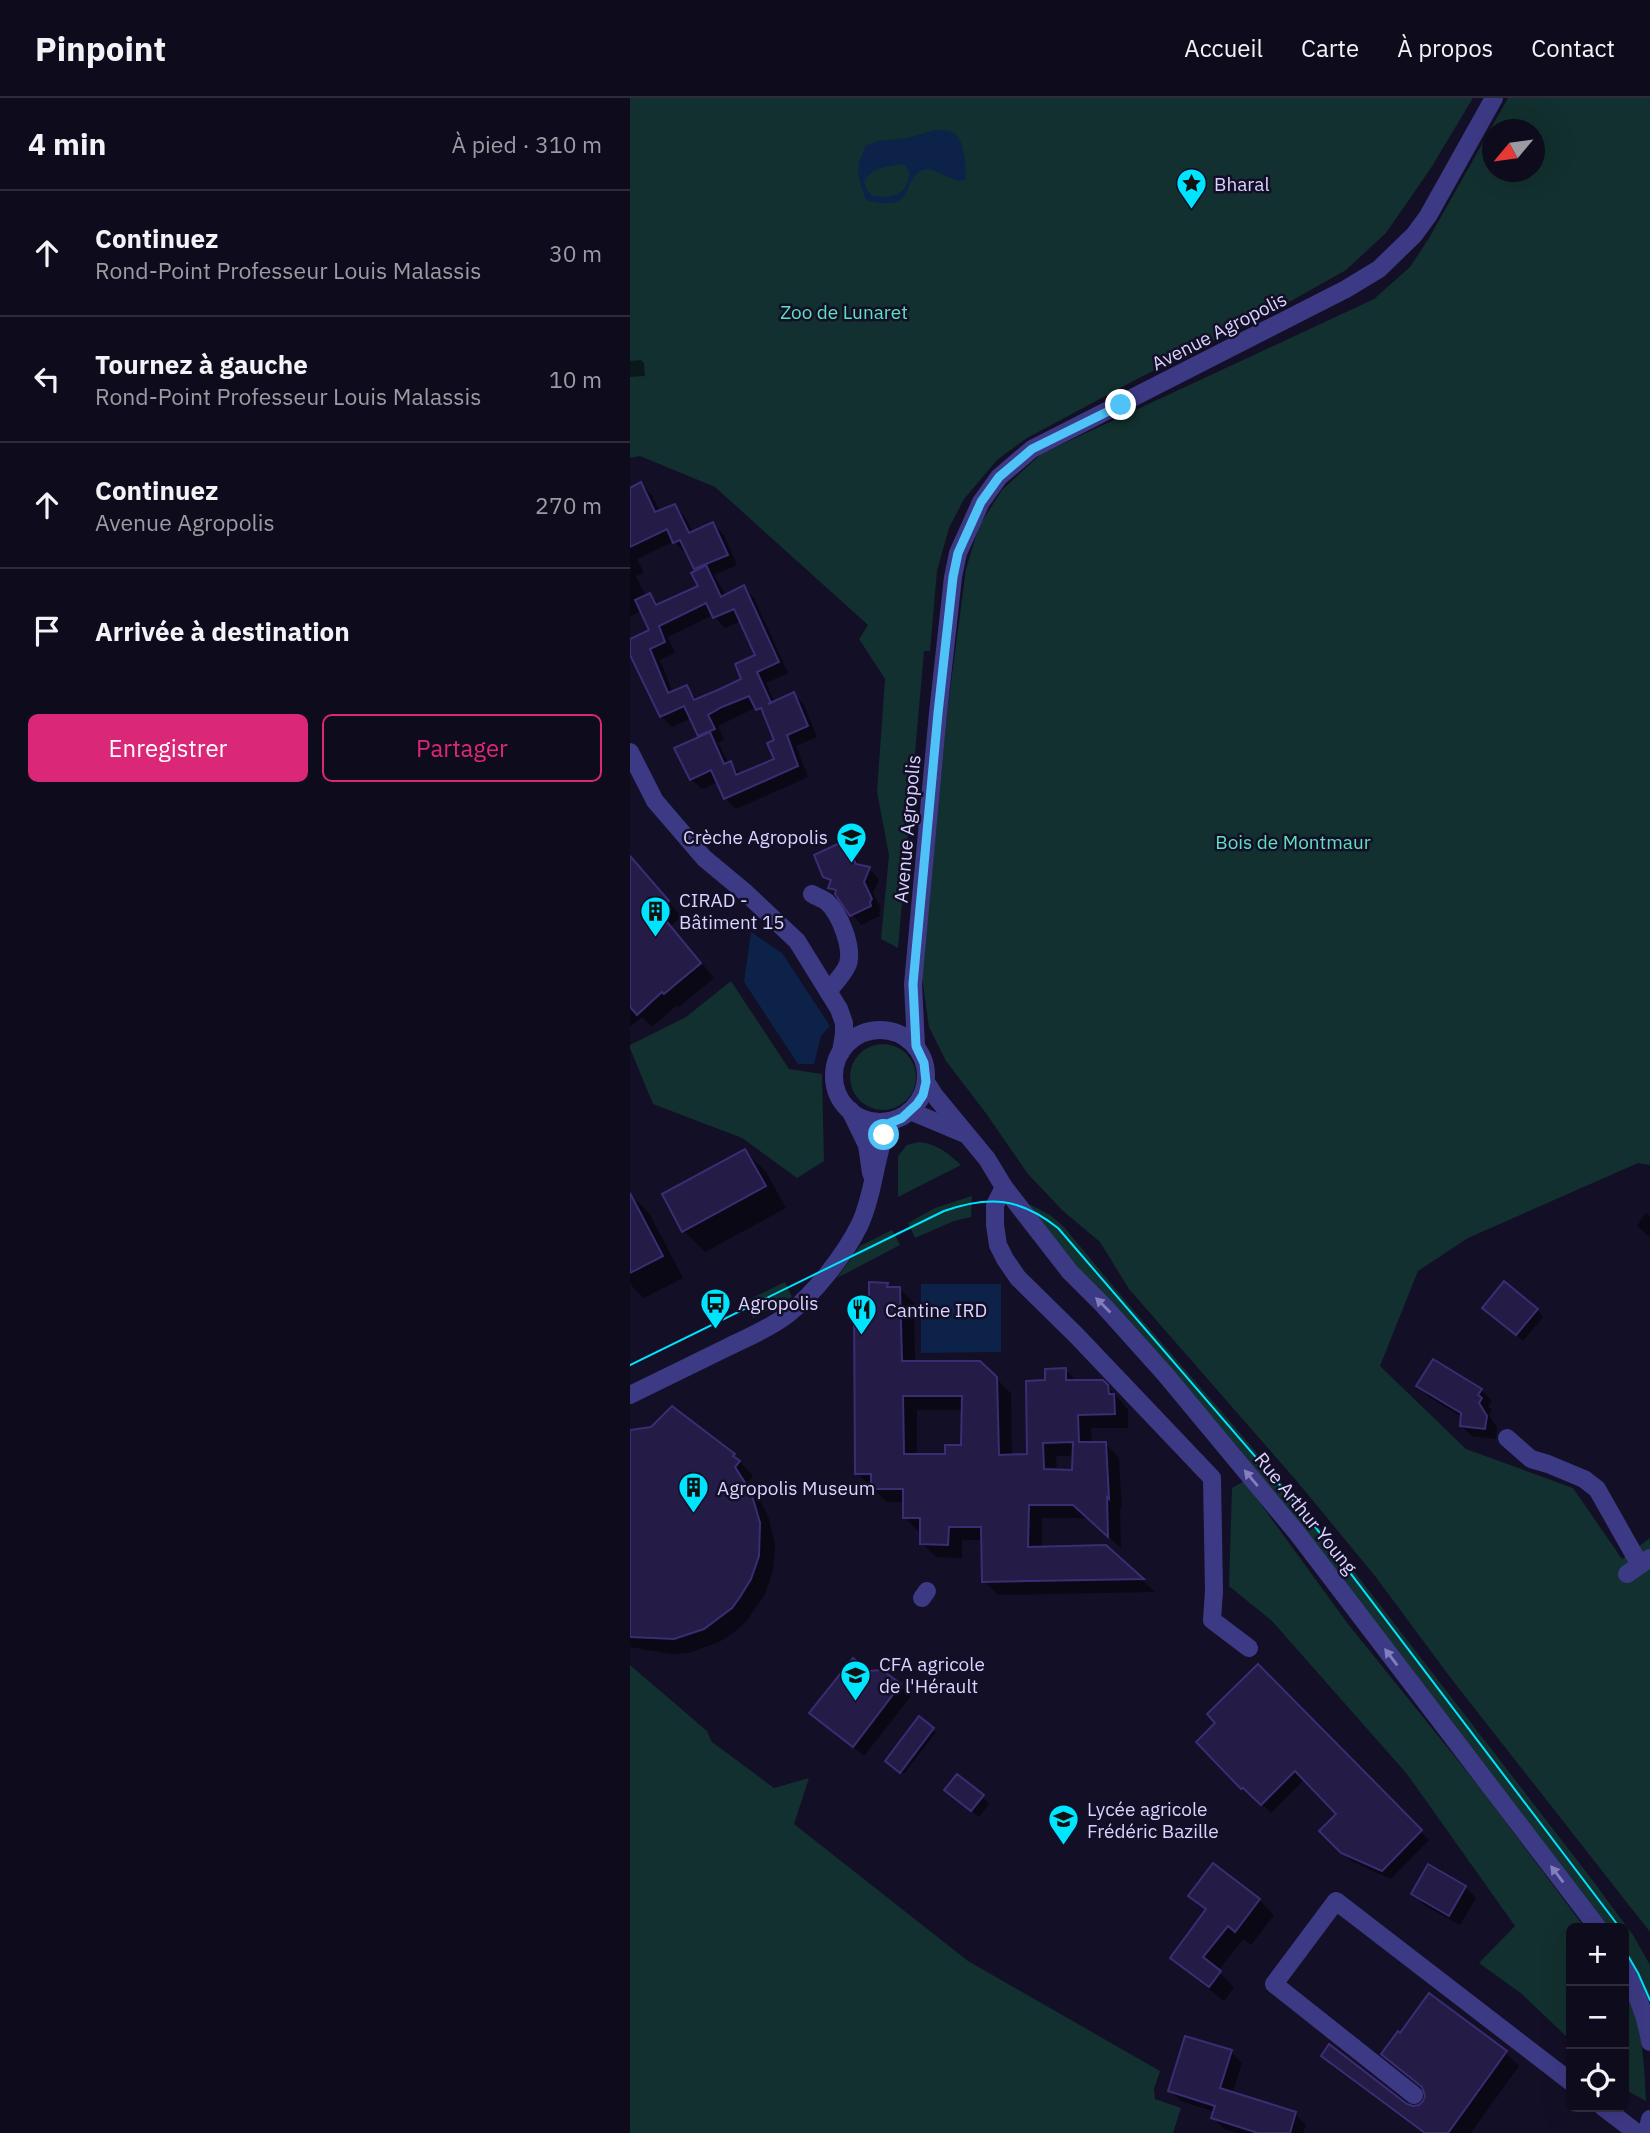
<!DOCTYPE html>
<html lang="fr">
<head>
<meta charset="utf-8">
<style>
	body { margin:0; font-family:"IBM Plex Sans",sans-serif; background:#1c1929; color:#f1f3f6 }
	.controls { position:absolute; right:21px; bottom:21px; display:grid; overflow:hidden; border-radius:10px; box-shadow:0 7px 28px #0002 }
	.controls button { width:63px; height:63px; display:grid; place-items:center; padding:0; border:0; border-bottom:2px solid #2e2b3b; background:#0e0b1c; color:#f1f3f6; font:35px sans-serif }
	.compass { position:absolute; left:852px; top:21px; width:63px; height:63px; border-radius:50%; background:#0e0b1c; box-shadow:0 7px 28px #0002; rotate:241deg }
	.stop { position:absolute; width:21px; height:21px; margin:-16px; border:5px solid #4fc3f7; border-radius:50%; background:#fff }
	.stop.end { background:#4fc3f7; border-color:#fff; box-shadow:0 2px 7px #0008 }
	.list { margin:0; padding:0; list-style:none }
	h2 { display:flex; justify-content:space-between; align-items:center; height:91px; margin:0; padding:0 28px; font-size:30px }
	h2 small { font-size:23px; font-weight:400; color:#9b9ba3 }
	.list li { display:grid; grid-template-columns:46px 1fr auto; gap:21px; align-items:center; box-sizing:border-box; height:126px; padding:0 28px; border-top:2px solid #2e2b3b }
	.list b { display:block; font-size:26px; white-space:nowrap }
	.list p { margin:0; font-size:23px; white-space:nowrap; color:#9b9ba3 }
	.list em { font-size:23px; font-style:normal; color:#9b9ba3 }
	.actions { display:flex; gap:14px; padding:21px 28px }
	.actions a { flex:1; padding:16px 0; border:2px solid #db2777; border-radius:10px; text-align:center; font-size:24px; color:#db2777 }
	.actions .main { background:#db2777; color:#fff }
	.icon { flex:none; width:38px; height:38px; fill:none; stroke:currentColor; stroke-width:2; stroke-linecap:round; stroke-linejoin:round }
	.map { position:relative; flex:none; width:1020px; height:2035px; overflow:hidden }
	header { display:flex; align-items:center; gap:42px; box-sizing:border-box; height:98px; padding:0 35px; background:#0e0b1c; border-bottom:2px solid #2e2b3b }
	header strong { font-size:33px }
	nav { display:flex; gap:38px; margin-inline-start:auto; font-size:24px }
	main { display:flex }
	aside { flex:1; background:#0e0b1c }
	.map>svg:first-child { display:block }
</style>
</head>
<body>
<header>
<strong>Pinpoint</strong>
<nav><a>Accueil</a><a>Carte</a><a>À propos</a><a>Contact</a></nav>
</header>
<main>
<aside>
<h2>4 min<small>À pied · 310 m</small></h2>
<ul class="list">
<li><svg class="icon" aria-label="ahead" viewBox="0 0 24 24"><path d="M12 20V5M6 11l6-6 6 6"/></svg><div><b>Continuez</b><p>Rond-Point Professeur Louis Malassis</p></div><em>30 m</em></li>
<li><svg class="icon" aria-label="left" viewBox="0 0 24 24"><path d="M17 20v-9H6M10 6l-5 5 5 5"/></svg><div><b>Tournez à gauche</b><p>Rond-Point Professeur Louis Malassis</p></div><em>10 m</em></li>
<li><svg class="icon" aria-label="ahead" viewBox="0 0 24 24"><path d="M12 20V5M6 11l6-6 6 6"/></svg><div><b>Continuez</b><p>Avenue Agropolis</p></div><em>270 m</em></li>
<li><svg class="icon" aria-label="arrive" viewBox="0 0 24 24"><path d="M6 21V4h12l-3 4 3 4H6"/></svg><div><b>Arrivée à destination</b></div></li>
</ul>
<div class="actions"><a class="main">Enregistrer</a><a>Partager</a></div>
</aside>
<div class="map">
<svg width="1020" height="2035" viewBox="0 0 1020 2035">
	<rect width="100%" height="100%" fill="#130f26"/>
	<!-- green -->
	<g fill="#12302f" fill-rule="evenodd">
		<polygon points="0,0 843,0 801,70 756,135 716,172 654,207 509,280 397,340 367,362 334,401 319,430 307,473 300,553 294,553 268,850 251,841 259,757 247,694 255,581 229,541 238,527 85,389 10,358 0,360"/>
		<path d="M 878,0 L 1020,0 L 1020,1067 L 1008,1065 L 838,1140 L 788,1173 L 750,1268 L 836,1351 L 943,1390 L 992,1461 L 1020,1440 L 1020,1834 L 820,1579 L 745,1478 L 665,1381 L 499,1191 L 470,1144 L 433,1113 L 398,1076 L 355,1014 L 316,963 L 299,929 L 292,880 L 317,615 L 336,471 L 349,428 L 372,392 L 411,356 L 744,201 L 780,169 L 799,140 ZM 862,32 L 904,32 L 904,74 L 862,74 Z"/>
		<polygon points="101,883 159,971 192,976 194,1063 167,1080 112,1040 23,1006 0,950 0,947 56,919"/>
		<circle cx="253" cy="979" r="33"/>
		<path d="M 289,1044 C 307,1046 318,1055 331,1067 L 268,1099 L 268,1058 L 277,1047 Z"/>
		<polygon points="342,1098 341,1119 324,1123 285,1140 278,1125 305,1110"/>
		<polygon points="391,1102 420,1117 434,1129 498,1206 604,1328 703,1446 960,1779 1003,1837 1020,1867 1020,1918 1003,1876 994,1857 994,1830 975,1830 473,1201"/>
		<polygon points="262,1132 270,1147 207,1180 230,1148"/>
		<polygon points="155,1184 162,1199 123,1220 114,1204"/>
		<polygon points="614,1383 718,1526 851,1691 955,1830 941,1830 941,1943 892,1896 849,1865 885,1828 777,1676 642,1523 599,1488 602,1390"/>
		<polygon points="0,1567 77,1633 82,1644 144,1690 179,1680 164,1726 338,1863 530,1973 524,1991 525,2001 551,2010 543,2035 0,2035"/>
		<path d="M 994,1891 C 1013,1924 1014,1966 1016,2003 L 994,1991 Z"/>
	</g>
	<!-- water -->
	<g fill="#0c2248" fill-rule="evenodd">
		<path d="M 305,32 C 310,32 318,32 322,34 C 335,40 337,70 335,82 C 319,86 306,67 293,72 C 270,82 288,116 236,102 C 232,91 226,77 229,65 C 230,60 234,55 235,48 L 248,43 L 277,40 ZM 269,66 L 275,67 L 280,75 C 275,98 265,100 243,98 L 237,92 L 234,84 C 244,67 252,71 269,66 Z"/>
		<polygon points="121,834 152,855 200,928 191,938 184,966 168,966 114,884"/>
		<polygon points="291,1186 371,1186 371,1254 291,1255"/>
	</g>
	<!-- shadow -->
	<g fill="#0007" fill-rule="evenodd">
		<polygon points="11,262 14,265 15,278 0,279 0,263"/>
		<path d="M 11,386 L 22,397 L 30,414 L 45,408 L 55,419 L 63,435 L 83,426 L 94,437 L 107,467 L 84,477 L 96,498 L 113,489 L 124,500 L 158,575 L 136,585 L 145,605 L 164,596 L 174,607 L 187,639 L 166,648 L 178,679 L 106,711 L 95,700 L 88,684 L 72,691 L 61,681 L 72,640 L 62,620 L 42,629 L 31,618 L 0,553 L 0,543 L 21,533 L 12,513 L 0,518 L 0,391 ZM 44,443 L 55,455 L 58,454 L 69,473 L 70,489 L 30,507 L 20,497 L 16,499 L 6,478 L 14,475 L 7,461 ZM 83,517 L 95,530 L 111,523 L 128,558 L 114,582 L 68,602 L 57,589 L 43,595 L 30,562 L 45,555 L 38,539 ZM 127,609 L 137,621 L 146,643 L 146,662 L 112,677 L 99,666 L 88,645 L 94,642 L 88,628 Z"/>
		<polygon points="216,749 226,760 231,769 239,771 249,781 243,795 251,811 249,815 250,818 231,827 200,789 202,785 195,778"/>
		<polygon points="0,761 51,818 41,828 84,880 49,909 47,907 22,929 12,919 0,929"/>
		<polygon points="115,1053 136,1074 156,1110 75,1154 54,1133"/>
		<polygon points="0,1096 19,1115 53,1180 14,1200 0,1186"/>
		<polygon points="1016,1115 1020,1118 1020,1139 1007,1128"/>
		<path d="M 257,1186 L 261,1191 L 270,1191 L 284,1205 L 285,1265 L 349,1264 L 381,1295 L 382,1358 L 399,1358 L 417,1284 L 436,1272 L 447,1284 L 472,1284 L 491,1303 L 498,1312 L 498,1330 L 461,1330 L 462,1346 L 475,1345 L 489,1360 L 492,1411 L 490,1410 L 491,1450 L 458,1420 L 412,1420 L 412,1451 L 476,1449 L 525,1494 L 368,1497 L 354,1483 L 353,1442 L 332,1442 L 332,1460 L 306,1459 L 292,1445 L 292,1434 L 289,1434 L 275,1420 L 275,1404 L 257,1404 L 227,1375 L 241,1203 ZM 287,1312 L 334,1312 L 333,1348 L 317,1358 L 287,1358 ZM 426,1358 L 445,1358 L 444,1374 L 427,1373 Z"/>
		<polygon points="907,1212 913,1219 893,1243 861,1217"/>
		<polygon points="789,1288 851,1292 862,1303 858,1308 862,1312 859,1317 867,1330 866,1341 842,1338 831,1328 832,1319 799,1299"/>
		<polygon points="0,1334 104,1357 123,1378 118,1384 128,1398 139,1421 145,1447 143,1473 135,1496 116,1524 103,1535 89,1544 59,1555 41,1556 0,1549"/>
		<polygon points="628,1568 799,1742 761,1781 721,1763 691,1733 709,1716 675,1681 641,1715 623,1697 621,1698 568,1644 588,1625"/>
		<polygon points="239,1575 254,1575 281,1598 234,1658 181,1615"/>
		<polygon points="289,1621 306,1634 274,1676 260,1666"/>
		<polygon points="323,1699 352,1699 359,1706 349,1719"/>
		<polygon points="835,1789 846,1800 830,1827 794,1807 783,1796"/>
		<polygon points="561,1798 629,1802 644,1817 621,1847 613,1841 588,1873 604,1889 594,1903 557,1874 542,1860 577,1813"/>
		<polygon points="601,1954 612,1965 602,1996 665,2016 676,2027 673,2035 608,2035 594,2031 583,2020 585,2014 551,2003 540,1992"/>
		<polygon points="876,1955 889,1968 841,2035 793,2035 706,1971 693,1958 783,2010 795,2005 797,1998 795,1992 753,1956"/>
	</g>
	<!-- building -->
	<g fill="#241b47" stroke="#3b2d73" stroke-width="2" fill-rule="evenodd">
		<polygon points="11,384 25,414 45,406 59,435 83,424 98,457 64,471 50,442 43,445 37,431 0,449 0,390"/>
		<path d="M 76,467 L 91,499 L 114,487 L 149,564 L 127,574 L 141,605 L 138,606 L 164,594 L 178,628 L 157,637 L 168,668 L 94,701 L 81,672 L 60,682 L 44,650 L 80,634 L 94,666 L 101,663 L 106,677 L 144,661 L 137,645 L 144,642 L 131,610 L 126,612 L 119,598 L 92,609 L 78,617 L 85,631 L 68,638 L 54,608 L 30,619 L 0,557 L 0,541 L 19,532 L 5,502 L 20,495 L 26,507 L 68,488 L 61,475 ZM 76,505 L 83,520 L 104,511 L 125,557 L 105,566 L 111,581 L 90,591 L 64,602 L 57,587 L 38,595 L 20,551 L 35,544 L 29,528 Z"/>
		<polygon points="212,744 213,747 217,747 226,766 240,769 234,784 242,801 240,804 241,808 220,818 205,796 206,792 198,790 201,782 193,779 184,757"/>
		<polygon points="0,758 39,803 28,813 71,865 34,896 32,894 7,917 0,909"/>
		<polygon points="115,1051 136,1088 52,1134 32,1096"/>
		<polygon points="0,1095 33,1158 0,1175"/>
		<polygon points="874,1183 908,1211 886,1237 852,1210"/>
		<path d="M 239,1184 L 258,1185 L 257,1189 L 270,1189 L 272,1263 L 350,1263 L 367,1279 L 369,1357 L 397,1356 L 396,1283 L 415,1282 L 415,1271 L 436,1270 L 436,1282 L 473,1282 L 478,1287 L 479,1296 L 484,1296 L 485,1316 L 448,1317 L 449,1344 L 476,1344 L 479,1401 L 477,1399 L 478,1439 L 443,1407 L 399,1407 L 398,1449 L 476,1447 L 514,1481 L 352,1484 L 351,1429 L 319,1429 L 318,1447 L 290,1446 L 290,1420 L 273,1420 L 273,1391 L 241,1391 L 241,1376 L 225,1376 L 224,1201 L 239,1201 ZM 273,1298 L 332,1298 L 331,1347 L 315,1347 L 315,1356 L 274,1356 ZM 443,1344 L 442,1372 L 414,1371 L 413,1345 Z"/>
		<polygon points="803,1261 852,1291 848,1297 852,1300 849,1305 857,1318 855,1331 830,1328 831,1315 786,1288"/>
		<polygon points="42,1308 105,1356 103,1358 110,1363 105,1369 121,1394 130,1425 129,1458 121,1481 110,1499 102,1510 74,1531 44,1541 0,1539 0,1332 21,1329"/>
		<polygon points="223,1560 239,1573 252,1572 271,1586 223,1649 179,1615"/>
		<polygon points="628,1566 792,1732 752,1773 711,1755 689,1733 706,1716 665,1673 631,1707 613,1690 611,1691 566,1644 585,1625 577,1616"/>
		<polygon points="289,1618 304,1630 270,1675 255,1663"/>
		<polygon points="327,1676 354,1697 341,1713 314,1692"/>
		<polygon points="583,1765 630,1801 605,1834 598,1828 573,1859 591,1873 579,1889 540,1860 576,1811 558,1798"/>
		<polygon points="798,1766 836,1788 819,1818 781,1796"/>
		<polygon points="799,1895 877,1953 818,2035 795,2035 691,1958 699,1946 777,2006 783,2008 789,2007 793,2003 795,1998 792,1989 751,1956 768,1933 770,1935"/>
		<polygon points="555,1938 602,1952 590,1990 666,2014 660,2035 628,2035 581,2020 585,2008 538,1993"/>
	</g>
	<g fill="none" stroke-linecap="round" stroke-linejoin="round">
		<!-- minor -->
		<g stroke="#3d3a85" stroke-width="18">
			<polyline points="0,654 25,703 74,760 116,795 167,843 209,911 214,925 214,936 211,954"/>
			<path d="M 182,796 C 187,799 193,801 197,804 C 210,816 223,849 218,866 C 214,876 205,885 198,893"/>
			<circle cx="250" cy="978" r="46"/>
			<polyline points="286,948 283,886 308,615 323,479 328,455 351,404 369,379 402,351 716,191 749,171 784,137 798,118 864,0"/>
			<polyline points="296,984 305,998 357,1061 374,1089 440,1174 474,1208 535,1276 667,1435 968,1830"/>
			<polyline points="220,1012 237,1047 241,1075"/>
			<polyline points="280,1013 335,1036"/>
			<polyline points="374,1089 365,1107 365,1127 368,1147 375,1161 388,1180 446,1237 582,1380 584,1493 582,1522 619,1550"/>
			<path d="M 0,1297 C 32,1281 64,1266 96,1250 C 116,1240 139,1231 157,1217 C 184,1196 215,1157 230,1126 C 245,1094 244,1057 260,1025"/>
			<polyline points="877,1340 901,1361 918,1366 954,1381 967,1391 1010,1467"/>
			<polyline points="997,1476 1020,1460"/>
			<polyline points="292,1500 297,1493"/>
			<path d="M 994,1870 C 1006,1894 1016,1917 1020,1944"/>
			<polyline points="784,1997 644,1886 706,1803 941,1984"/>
			<polyline points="973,2009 1007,2035"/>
			<polyline points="1017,2035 1020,2021"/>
		</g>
		<!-- tram -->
		<g stroke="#00e5ff" stroke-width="2">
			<path d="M 0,1267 L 314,1113 C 360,1097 390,1100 428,1130 L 680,1422 L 990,1830"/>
			<polyline points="994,1851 1008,1875 1020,1902"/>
		</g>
	</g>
	<!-- one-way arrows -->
	<defs><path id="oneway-solid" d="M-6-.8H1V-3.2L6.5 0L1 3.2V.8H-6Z" transform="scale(1.75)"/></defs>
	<g fill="#837fbc">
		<use href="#oneway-solid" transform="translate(473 1207) rotate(-135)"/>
		<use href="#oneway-solid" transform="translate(621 1380) rotate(-130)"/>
		<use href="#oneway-solid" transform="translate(761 1559) rotate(-127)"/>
		<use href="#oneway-solid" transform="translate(927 1776) rotate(-127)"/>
	</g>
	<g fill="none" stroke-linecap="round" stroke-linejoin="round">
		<!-- route -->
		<polyline stroke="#4fc3f7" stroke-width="9" points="254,1037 260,1025 272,1020 287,1006 293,997 296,984 294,965 286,948 283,886 308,615 323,479 328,455 351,404 369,379 402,351 491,307"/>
	</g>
	<!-- icons -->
	<defs>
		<symbol id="sight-pin" viewBox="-11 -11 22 30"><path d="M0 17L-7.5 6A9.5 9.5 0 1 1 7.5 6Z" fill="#00e5ff" stroke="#130f26"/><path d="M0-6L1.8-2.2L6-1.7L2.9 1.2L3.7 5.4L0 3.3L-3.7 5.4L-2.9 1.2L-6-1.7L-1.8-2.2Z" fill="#111"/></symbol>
		<symbol id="school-pin" viewBox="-11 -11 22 30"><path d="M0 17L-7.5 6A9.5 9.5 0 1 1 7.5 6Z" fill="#00e5ff" stroke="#130f26"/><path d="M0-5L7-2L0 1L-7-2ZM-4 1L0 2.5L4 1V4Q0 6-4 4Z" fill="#111"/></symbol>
		<symbol id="building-pin" viewBox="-11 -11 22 30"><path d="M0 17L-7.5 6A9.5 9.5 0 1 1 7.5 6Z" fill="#00e5ff" stroke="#130f26"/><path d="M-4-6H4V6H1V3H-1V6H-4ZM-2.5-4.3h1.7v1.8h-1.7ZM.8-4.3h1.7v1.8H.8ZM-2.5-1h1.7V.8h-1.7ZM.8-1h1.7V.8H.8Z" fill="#111"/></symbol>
		<symbol id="bus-pin" viewBox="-11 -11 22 30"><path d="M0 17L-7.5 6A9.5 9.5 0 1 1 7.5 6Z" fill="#00e5ff" stroke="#130f26"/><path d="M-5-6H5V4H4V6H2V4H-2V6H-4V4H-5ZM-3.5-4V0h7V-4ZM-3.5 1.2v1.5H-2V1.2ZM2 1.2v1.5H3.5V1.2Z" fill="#111"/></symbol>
		<symbol id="restaurant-pin" viewBox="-11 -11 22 30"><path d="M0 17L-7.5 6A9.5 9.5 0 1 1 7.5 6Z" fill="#00e5ff" stroke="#130f26"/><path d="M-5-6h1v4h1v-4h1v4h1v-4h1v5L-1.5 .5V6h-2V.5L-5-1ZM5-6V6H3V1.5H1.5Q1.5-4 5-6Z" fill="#111"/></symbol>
		<symbol id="university-pin" viewBox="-11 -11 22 30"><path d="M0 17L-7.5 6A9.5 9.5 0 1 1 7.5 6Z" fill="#00e5ff" stroke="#130f26"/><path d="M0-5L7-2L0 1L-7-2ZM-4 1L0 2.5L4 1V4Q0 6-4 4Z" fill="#111"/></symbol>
	</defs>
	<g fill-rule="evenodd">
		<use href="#sight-pin" x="544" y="68" width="35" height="47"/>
		<use href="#school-pin" x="204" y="722" width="35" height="47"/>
		<use href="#building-pin" x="8" y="796" width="35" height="47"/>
		<use href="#bus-pin" x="68" y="1188" width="35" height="47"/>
		<use href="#restaurant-pin" x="214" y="1194" width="35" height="47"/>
		<use href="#building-pin" x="46" y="1372" width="35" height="47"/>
		<use href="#university-pin" x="208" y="1560" width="35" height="47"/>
		<use href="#school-pin" x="416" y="1704" width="35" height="47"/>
	</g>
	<g text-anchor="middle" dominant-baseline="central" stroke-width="5" stroke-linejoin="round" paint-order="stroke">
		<!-- poi labels -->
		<g font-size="19" fill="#d9d4ff" stroke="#130f26" text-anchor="start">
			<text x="584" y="86">Bharal</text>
			<text x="198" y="739" text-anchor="end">Crèche Agropolis</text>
			<text x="49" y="802">CIRAD -<tspan x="49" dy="22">Bâtiment 15</tspan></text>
			<text x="108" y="1205">Agropolis</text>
			<text x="255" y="1212">Cantine IRD</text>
			<text x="87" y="1390">Agropolis Museum</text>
			<text x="249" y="1566">CFA agricole<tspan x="249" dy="22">de l'Hérault</tspan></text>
			<text x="457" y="1711">Lycée agricole<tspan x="457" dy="22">Frédéric Bazille</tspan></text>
		</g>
		<!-- park labels -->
		<g font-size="19" fill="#5fe0c0" stroke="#130f26">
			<text x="214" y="214">Zoo de Lunaret</text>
			<text x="663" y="744">Bois de Montmaur</text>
		</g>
		<!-- street labels -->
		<g font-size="19" fill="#d9d4ff" stroke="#130f26">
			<text transform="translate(589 233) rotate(-27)">Avenue Agropolis</text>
			<text transform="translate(277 731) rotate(-85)">Avenue Agropolis</text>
			<text transform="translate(676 1415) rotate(51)">Rue Arthur Young</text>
		</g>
	</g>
</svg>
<div class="controls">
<button>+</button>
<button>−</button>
<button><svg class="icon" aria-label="locate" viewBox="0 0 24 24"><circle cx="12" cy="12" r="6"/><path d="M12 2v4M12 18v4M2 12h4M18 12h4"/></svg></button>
</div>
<svg class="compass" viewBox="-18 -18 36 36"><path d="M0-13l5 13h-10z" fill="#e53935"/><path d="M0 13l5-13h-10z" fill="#9b9ba3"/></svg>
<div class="stop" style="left:254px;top:1037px"></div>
<div class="stop end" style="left:491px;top:307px"></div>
</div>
</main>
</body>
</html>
